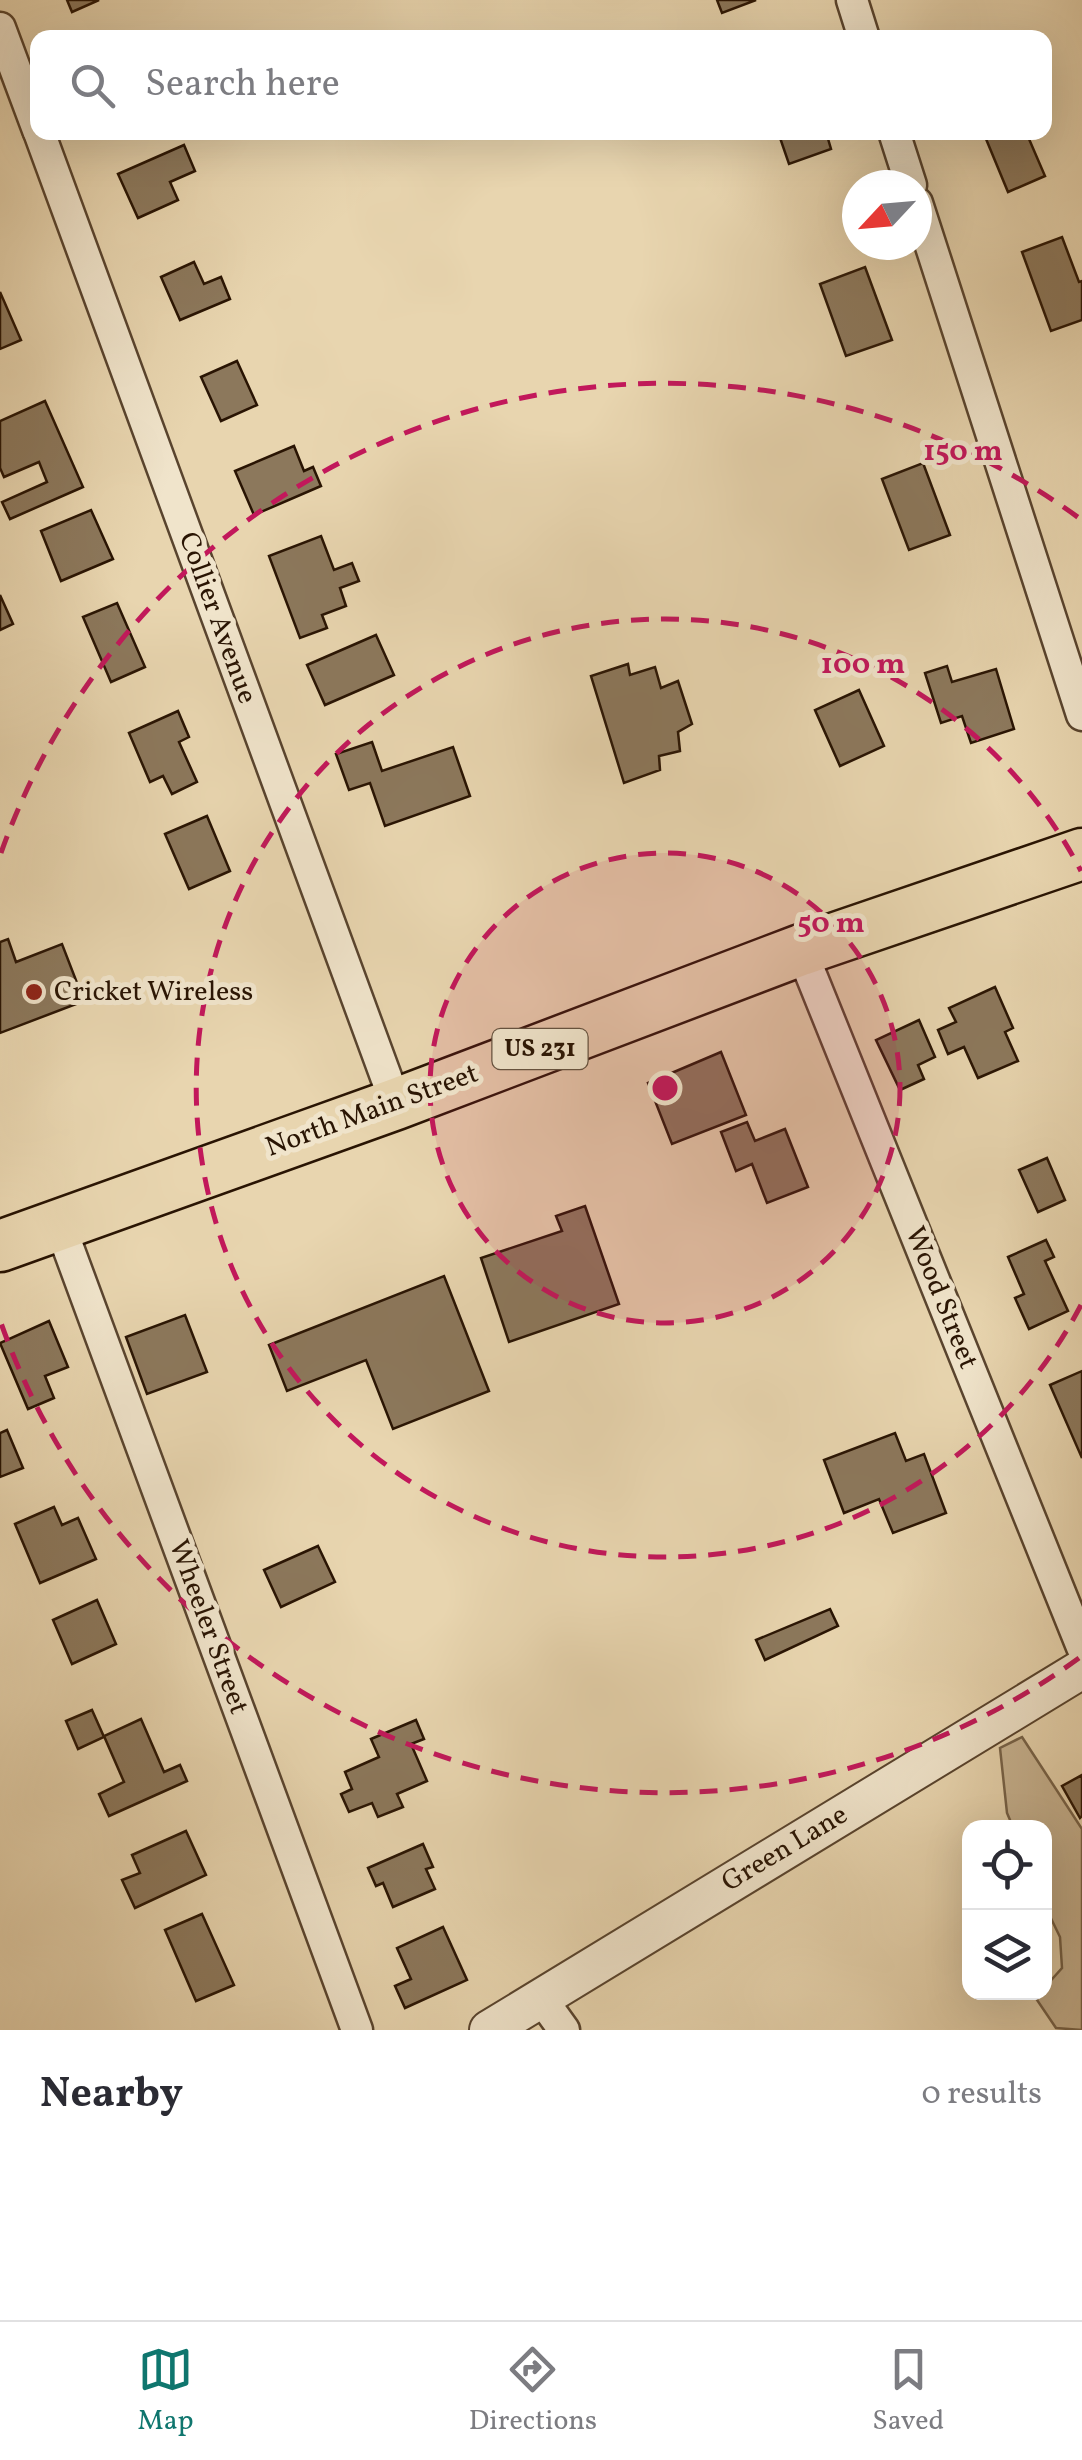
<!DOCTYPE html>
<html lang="en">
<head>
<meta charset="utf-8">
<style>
	body { margin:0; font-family:Vollkorn,serif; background:#f7f7f7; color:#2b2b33 }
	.controls { position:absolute; right:30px; bottom:30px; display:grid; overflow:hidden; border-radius:20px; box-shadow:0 10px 40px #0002 }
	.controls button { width:90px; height:90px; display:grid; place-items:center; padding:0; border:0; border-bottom:2px solid #e1e1e2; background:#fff; color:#2b2b33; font:50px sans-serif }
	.compass { position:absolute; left:842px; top:170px; width:90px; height:90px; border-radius:50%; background:#fff; box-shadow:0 10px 40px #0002; rotate:244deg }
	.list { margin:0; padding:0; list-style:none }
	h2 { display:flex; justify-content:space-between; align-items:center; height:130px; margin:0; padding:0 40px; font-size:42px }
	h2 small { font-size:32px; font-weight:400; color:#7c7c81 }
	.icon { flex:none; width:55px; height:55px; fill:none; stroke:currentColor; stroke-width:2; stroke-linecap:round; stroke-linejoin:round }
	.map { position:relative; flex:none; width:1082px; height:2030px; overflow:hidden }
	.search { position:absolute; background:#fff; box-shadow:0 10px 40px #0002; left:30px; right:30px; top:30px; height:110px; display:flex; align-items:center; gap:25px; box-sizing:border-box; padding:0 35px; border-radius:20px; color:#7c7c81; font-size:38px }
	.sheet { height:290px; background:#fff }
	nav { display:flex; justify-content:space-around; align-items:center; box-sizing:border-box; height:140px; border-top:2px solid #e1e1e2; background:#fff; font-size:28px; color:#7c7c81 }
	nav a { display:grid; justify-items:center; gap:5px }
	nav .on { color:#0f766e }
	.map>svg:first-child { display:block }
</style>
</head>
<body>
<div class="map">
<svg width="1082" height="2030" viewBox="0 0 1082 2030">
	<rect width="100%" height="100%" fill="#e8d5af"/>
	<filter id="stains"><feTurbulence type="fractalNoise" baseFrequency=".002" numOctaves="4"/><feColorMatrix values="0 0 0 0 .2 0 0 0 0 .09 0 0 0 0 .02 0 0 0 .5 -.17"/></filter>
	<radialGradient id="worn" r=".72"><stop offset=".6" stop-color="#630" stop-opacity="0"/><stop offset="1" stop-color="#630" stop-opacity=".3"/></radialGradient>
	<!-- green -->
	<polygon fill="#c8b492" stroke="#78644a" stroke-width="2.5" points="1022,1737 1082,1829 1082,2030 1056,2028 1035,1997 1044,1992 1045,1987 1062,1968 1060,1937 1045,1906 1044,1828 1013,1827 1007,1813 1000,1748"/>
	<!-- building -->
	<g fill="#8c785c" stroke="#291403" stroke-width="2.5">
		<polygon points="67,0 99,0 72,12"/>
		<polygon points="717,0 756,0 722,13"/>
		<polygon points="778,132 826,132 831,149 789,164"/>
		<polygon points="988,132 1026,132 1045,176 1008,192 984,134"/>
		<polygon points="184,145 195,171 170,182 178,200 138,218 118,174"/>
		<polygon points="1062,237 1079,282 1082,281 1082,320 1051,331 1022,252"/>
		<polygon points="194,262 204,284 221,277 230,299 180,320 161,277"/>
		<polygon points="865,267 892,340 846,356 820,284"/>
		<polygon points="0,292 21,340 0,349"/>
		<polygon points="237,361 257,405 221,421 201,377"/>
		<polygon points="45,401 83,487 10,519 2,502 47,482 39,462 4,477 0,468 0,421"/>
		<polygon points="294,446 304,471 313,467 321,486 254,515 235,471"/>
		<polygon points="923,463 950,535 909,550 882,479"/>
		<polygon points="91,510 113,559 61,581 41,531"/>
		<polygon points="321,536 334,570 352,563 359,581 340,588 346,606 322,615 327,628 300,638 269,556"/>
		<polygon points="0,595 13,624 0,630"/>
		<polygon points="117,603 145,667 111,682 83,617"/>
		<polygon points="376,635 394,675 325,705 307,665"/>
		<polygon points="628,664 630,675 655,667 661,688 678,681 692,724 678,732 680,751 659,756 660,770 624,783 591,676"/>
		<polygon points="947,666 952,682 996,669 1014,729 971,743 962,716 941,723 925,673"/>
		<polygon points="859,690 884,746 840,766 815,710"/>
		<polygon points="178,711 189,737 179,742 197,782 172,794 163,776 150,782 129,733"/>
		<polygon points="372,742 382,771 453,747 470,796 385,826 370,783 349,790 336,754"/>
		<polygon points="207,816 230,871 189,889 165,834"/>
		<polygon points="8,939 16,962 62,944 84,1001 0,1033 0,942"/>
		<polygon points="995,987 1013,1028 1005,1032 1018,1061 978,1078 964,1047 948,1054 938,1030 956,1022 949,1008"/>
		<polygon points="919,1020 935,1057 918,1065 924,1079 900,1090 876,1040"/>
		<polygon points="721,1052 746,1115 672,1144 648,1083"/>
		<polygon points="747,1122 755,1141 785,1129 808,1187 767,1203 752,1164 736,1171 721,1132"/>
		<polygon points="1047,1158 1065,1200 1038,1212 1019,1170"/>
		<polygon points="585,1206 619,1304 509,1342 481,1258 562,1231 556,1216"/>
		<polygon points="1046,1240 1054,1257 1045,1261 1068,1311 1029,1329 1015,1298 1024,1294 1008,1257"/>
		<polygon points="444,1276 489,1391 393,1429 366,1360 287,1391 269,1345"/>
		<polygon points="185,1315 207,1372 147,1394 126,1337"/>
		<polygon points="49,1321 68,1367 45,1376 54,1398 28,1409 0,1343"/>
		<polygon points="1082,1371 1082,1458 1050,1385"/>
		<polygon points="7,1430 23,1468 0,1477 0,1433"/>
		<polygon points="895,1433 906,1461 924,1454 946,1513 893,1533 879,1499 844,1513 824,1460"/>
		<polygon points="54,1507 62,1525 78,1518 96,1559 40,1583 15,1524"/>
		<polygon points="318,1546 335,1582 281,1607 264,1570"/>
		<polygon points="97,1600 116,1644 72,1664 53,1620"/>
		<polygon points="830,1609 838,1626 765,1660 756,1640"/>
		<polygon points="92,1710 104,1737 78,1749 66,1721"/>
		<polygon points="141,1719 164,1772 180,1765 187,1781 109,1816 99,1794 124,1782 104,1736"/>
		<polygon points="416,1720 424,1739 411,1744 427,1781 397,1794 403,1807 378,1817 372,1803 349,1812 341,1794 352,1789 345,1772 379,1757 371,1739"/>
		<polygon points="1082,1775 1082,1816 1080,1818 1062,1786"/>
		<polygon points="186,1831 206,1875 135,1908 122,1880 140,1873 132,1855"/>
		<polygon points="423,1844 433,1867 426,1869 435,1889 393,1907 383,1883 376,1886 368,1868"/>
		<polygon points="202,1914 234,1985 196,2001 165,1930"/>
		<polygon points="443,1927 467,1980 405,2008 395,1986 411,1979 397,1948"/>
	</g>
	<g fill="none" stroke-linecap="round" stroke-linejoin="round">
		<defs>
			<g id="minor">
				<polyline points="852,0 864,38"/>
				<polyline points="0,28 38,130"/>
				<polyline points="39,132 396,1104"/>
				<polyline points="894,132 911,185"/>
				<polyline points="917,203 1082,715"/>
				<polyline points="801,950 1082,1647"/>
				<polyline points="59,1223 357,2030"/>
				<polyline points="541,1998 564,2030"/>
			</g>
			<polyline id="tertiary" points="489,2030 1082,1669"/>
			<polyline id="trunk" points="0,1246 396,1104 801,950 1082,854"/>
		</defs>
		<!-- minor casing -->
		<use href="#minor" stroke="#59442e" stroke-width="35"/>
		<!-- tertiary casing -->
		<use href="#tertiary" stroke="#59442e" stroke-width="42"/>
		<!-- trunk casing -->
		<use href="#trunk" stroke="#291403" stroke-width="55"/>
		<!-- minor -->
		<use href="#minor" stroke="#f0e4cb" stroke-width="30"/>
		<!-- tertiary -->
		<use href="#tertiary" stroke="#f0e4cb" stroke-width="38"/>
		<!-- trunk -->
		<use href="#trunk" stroke="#e8d5af" stroke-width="50"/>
	</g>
	<!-- distance rings -->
	<circle cx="665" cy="1088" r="235" fill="#c2185b" fill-opacity=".12"/>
	<g fill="none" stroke="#c2185b" stroke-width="5" stroke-dasharray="18 12">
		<circle cx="665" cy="1088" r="235"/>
		<path d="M1081 1305A469 469 0 1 1 1081 871"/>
		<path d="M1079 1658A704 704 0 0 1 1 1323M1 853A704 704 0 0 1 1079 518"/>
	</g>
	<!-- markers -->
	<circle fill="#8f2418" stroke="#f0e4cb" stroke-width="4" cx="34" cy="992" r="10"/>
	<g text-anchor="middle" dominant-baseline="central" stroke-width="10" stroke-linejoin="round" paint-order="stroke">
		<!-- shield labels -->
		<rect fill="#f0e4cb" stroke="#65523f" stroke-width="2.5" x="492.5" y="1029" width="95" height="40" rx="8"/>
		<g font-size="25" font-weight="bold" fill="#291403">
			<text x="540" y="1049">US 231</text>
		</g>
		<!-- street labels -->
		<g font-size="28" fill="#291403" stroke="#f0e4cb">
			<text transform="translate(217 618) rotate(70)">Collier Avenue</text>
			<text transform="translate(372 1111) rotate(-20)">North Main Street</text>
			<text transform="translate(941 1298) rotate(68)">Wood Street</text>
			<text transform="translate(208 1627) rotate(70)">Wheeler Street</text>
			<text transform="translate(785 1849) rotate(-31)">Green Lane</text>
		</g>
		<!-- poi labels -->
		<g font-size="28" fill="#291403" stroke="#f0e4cb" text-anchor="start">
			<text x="54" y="992">Cricket Wireless</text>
		</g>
	</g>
	<circle cx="665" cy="1088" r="15" fill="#c2185b" stroke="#f0e4cb" stroke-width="5"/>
	<g font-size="30" text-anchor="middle" font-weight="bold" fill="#c2185b" stroke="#f0e4cb" stroke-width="10" stroke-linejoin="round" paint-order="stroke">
		<text x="963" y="460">150 m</text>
		<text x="863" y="673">100 m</text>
		<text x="831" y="932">50 m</text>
	</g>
	<rect width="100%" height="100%" filter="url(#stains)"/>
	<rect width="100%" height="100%" fill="url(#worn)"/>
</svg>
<div class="controls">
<button><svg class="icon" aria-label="locate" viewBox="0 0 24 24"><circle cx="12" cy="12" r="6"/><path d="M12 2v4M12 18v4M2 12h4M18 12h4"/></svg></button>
<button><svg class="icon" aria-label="layers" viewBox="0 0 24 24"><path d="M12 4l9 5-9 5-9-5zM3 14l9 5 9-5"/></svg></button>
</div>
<svg class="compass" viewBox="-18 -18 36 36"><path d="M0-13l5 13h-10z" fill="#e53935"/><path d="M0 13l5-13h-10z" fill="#7c7c81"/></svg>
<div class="search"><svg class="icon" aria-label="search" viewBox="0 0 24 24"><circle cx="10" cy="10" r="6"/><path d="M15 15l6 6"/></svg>Search here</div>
</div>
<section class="sheet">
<h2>Nearby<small>0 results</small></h2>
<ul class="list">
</ul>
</section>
<nav>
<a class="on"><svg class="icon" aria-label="map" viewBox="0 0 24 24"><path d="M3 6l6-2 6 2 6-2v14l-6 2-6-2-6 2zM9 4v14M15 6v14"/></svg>Map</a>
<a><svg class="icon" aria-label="directions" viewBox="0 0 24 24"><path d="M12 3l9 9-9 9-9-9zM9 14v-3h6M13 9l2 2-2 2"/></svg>Directions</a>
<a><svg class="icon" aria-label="saved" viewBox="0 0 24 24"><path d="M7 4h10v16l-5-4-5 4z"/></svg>Saved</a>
</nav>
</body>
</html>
